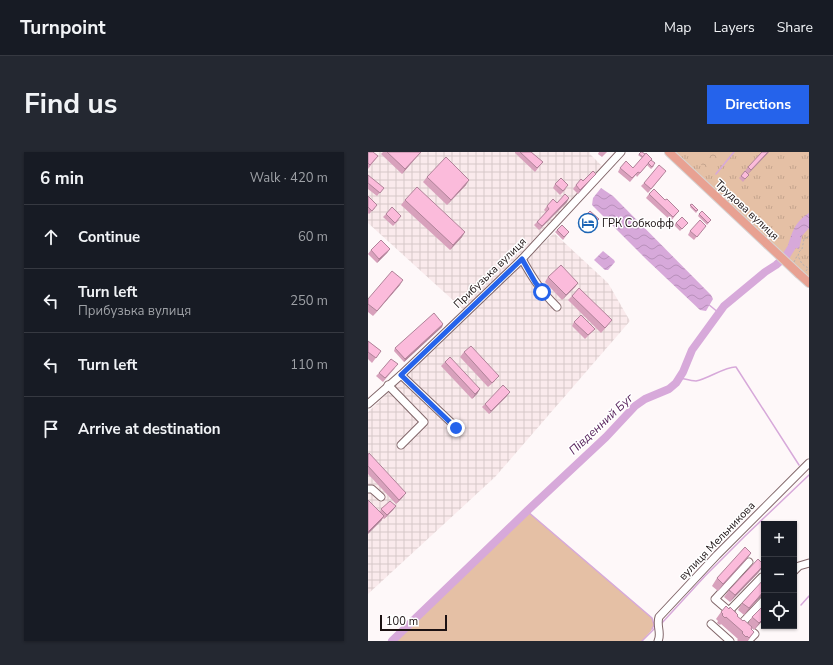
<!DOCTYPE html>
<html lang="en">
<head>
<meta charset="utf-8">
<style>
	body { margin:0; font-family:"Nunito Sans",sans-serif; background:#242831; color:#f1f3f6 }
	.controls { position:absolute; right:12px; bottom:12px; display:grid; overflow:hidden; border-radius:0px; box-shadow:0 1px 3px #0004 }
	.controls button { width:36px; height:36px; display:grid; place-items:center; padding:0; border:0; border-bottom:1px solid #363941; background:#171b24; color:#f1f3f6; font:20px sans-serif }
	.scale { position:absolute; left:12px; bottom:10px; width:67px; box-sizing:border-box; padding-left:4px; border:2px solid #1b1112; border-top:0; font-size:11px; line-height:14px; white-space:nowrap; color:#1b1112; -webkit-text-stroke:3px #fff; paint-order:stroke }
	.stop { position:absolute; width:12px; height:12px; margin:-9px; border:3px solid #2563eb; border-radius:50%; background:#fff }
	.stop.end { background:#2563eb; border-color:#fff; box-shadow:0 1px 4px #0008 }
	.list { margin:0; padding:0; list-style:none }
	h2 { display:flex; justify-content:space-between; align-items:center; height:52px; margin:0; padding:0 16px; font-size:17px }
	h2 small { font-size:13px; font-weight:400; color:#9ea1a6 }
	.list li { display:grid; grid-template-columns:26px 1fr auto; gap:12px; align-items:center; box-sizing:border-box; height:64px; padding:0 16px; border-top:1px solid #363941 }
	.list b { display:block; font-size:15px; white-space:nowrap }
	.list p { margin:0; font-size:13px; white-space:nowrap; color:#9ea1a6 }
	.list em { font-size:13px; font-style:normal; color:#9ea1a6 }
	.icon { flex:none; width:22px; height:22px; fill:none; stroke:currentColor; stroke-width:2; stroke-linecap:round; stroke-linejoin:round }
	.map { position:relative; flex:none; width:441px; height:489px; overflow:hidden; border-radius:0px }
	header { display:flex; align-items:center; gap:24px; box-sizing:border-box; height:56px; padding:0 20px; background:#171b24; border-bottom:1px solid #363941 }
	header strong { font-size:19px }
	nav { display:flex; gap:22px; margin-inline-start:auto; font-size:14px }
	.intro { display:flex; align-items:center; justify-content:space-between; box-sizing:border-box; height:96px; padding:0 24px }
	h1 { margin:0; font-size:28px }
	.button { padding:10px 18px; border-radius:0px; background:#2563eb; color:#fff; font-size:14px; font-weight:700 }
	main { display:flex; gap:24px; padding:0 24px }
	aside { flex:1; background:#171b24; border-radius:0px; box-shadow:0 1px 3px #0004 }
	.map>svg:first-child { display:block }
</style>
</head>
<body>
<header>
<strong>Turnpoint</strong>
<nav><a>Map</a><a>Layers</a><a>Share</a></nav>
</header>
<div class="intro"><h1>Find us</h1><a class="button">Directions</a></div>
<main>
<aside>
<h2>6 min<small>Walk · 420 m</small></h2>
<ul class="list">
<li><svg class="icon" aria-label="ahead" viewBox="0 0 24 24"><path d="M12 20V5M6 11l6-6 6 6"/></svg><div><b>Continue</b></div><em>60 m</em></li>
<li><svg class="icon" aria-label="left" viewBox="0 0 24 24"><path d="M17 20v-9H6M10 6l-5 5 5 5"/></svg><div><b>Turn left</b><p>Прибузька вулиця</p></div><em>250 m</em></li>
<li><svg class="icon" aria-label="left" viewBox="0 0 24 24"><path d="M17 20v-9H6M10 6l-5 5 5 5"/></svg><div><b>Turn left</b></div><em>110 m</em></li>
<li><svg class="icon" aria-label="arrive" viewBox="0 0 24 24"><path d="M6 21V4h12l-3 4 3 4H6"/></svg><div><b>Arrive at destination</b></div></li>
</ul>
</aside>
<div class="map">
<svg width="441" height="489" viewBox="0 0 441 489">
	<defs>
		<pattern id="industrial-grid" width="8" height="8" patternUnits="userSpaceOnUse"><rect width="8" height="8" fill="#faeaec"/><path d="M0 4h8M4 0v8" fill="none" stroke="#d6c8c9"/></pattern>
		<pattern id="grass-tufts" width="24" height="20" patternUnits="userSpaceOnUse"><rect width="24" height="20" fill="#e5c0a5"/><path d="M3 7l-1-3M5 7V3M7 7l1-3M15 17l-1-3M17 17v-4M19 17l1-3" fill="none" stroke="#c4a48d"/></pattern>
		<pattern id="forest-crowns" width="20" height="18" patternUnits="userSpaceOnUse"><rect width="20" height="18" fill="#e5c0a5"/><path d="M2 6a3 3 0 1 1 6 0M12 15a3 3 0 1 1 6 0" fill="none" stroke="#c4a48d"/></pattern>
		<pattern id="water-waves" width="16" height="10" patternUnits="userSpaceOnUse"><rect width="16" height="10" fill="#d7a9da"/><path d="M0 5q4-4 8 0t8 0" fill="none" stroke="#b890ba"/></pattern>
	</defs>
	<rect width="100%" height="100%" fill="#fef8f9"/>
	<!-- industrial -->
	<g fill="url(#industrial-grid)">
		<polygon points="0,0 222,0 222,2 237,17 98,160 0,71"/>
		<polygon points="186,81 240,131 262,169 127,325 0,442 0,260"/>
	</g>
	<!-- grass -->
	<polygon fill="url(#grass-tufts)" points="304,0 441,0 441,129"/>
	<!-- forest -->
	<polygon fill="url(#forest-crowns)" points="336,0 360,0 341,19 328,8"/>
	<!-- garden -->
	<polygon fill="#e5c0a5" points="159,359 284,466 286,473 283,479 274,489 24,489"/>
	<!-- water -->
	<g fill="url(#water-waves)">
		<polygon points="233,36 245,44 343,143 345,147 338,159 332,158 279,108 224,53 225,46"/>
		<path d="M 441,61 L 441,76 L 434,84 L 431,97 L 420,93 C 425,78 427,70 441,61 Z"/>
		<polygon points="235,99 246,108 247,110 240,118 237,118 226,108"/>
	</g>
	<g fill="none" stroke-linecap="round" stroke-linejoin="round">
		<!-- stream -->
		<g stroke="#d7a9da" stroke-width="1.5">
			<polyline points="348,22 366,0"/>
			<polyline points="340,152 351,161"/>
			<path d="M 312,226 C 317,227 323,229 328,229 C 340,227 358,214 368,215 L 431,313"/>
			<polyline points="159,359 284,466 286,473 284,477"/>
			<polyline points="433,453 441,444"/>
			<polyline points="293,472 337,424 377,384 441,323"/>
			<polyline points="274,489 288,475"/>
		</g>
		<!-- river -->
		<polyline stroke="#d7a9da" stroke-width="8" points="24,489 159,359 238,285 267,254 277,247 301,237 308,231 315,220 324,198 356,154 397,120 408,113 418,104 425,93 428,86"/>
		<defs>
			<g id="minor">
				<path d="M 154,107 C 165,127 173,139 189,155"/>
				<polyline points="33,223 89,276"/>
				<polyline points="20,233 56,270 33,293"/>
				<polyline points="0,252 33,223 154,107 253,0"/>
				<polyline points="0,337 4,337 13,345"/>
				<polyline points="426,419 431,414 441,411"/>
				<polyline points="361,459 347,447 381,410"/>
				<polyline points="364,462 361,459 394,425"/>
				<polyline points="343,472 362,489"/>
				<path d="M 290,489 C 294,481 288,474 291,465 L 349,403 L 441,311"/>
				<polyline points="380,489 387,482 374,471 396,448"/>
			</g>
			<g id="major">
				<polyline points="301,0 399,92"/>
				<polyline points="431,122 441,131"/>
			</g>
		</defs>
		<!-- minor casing -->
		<use href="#minor" stroke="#816669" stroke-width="9"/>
		<!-- major casing -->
		<use href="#major" stroke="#d6d4d4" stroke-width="10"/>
		<!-- path -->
		<g stroke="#b6afb0" stroke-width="1" stroke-dasharray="2 2" stroke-linecap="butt">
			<polyline points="426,110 429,104"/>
			<polyline points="438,119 440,116 434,112 430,104 431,100 434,97 436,87 441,84"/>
		</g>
		<!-- minor -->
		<use href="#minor" stroke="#fff" stroke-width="7"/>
		<!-- major -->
		<use href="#major" stroke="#e8a192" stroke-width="8"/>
		<defs>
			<polyline id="major-bridge" points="399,92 431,122"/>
		</defs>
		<!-- major-bridge casing -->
		<use href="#major-bridge" stroke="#d6d4d4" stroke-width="10" stroke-linecap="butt"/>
		<!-- major-bridge -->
		<use href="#major-bridge" stroke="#e8a192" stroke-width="8"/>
	</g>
	<!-- wall -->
	<g fill="#d8a1bc">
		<polygon points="0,0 10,4 0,17"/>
		<polygon points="15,0 53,0 34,22 13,2"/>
		<polygon points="147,0 163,0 175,10 167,20 147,1"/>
		<polygon points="231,0 239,0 234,5 230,2"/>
		<polygon points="273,0 283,8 286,14 283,17 279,13 269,25 268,23 262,30 250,20 252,16 265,16 274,6 270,3"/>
		<polygon points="401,0 380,22 377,19 380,15"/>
		<polygon points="0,23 13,39 9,44 0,37"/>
		<polygon points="295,23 280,41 273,34 276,31"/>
		<polygon points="373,24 379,25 375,30 371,26"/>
		<polygon points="59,25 98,33 79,53 55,30"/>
		<polygon points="225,25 210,42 205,37 208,33 215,29"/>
		<polygon points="187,32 198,37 192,43 185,36"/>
		<polygon points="281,42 297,48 311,59 303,69 278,46"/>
		<polygon points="0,44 7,56 1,62 0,61"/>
		<polygon points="37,48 94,85 82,98 33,53"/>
		<polygon points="199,50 171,78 166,73 169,70 178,60 176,58 179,54 189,51"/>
		<polygon points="324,52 330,58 328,61 322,55"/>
		<polygon points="18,62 31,68 25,74 15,65"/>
		<polygon points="331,62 343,68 339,73 330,64"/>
		<polygon points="214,67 231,67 221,79 212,71"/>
		<polygon points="308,71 320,71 312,79 306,73"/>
		<polygon points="335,77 326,88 320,83 322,79"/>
		<polygon points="189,78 201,80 195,88 187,80"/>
		<polygon points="22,97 19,101 9,111 0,102 3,98"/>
		<polygon points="180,125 210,131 207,135 194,148 177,130"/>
		<polygon points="32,133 5,164 0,160 0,147"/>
		<polygon points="204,144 240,173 233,181 200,148"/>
		<polygon points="206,170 227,177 217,187 204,174"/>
		<polygon points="75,172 74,175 36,210 26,199 27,196"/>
		<polygon points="0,189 13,199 4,211 0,207"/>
		<polygon points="96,200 127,229 120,235 92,205"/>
		<polygon points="77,210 112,237 109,242 104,247 73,214"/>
		<polygon points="27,216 15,230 8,224 11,221"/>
		<polygon points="139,244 121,262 114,255 117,252"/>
		<polygon points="0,303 38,341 34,346 28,352 0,322"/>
		<polygon points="28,354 25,358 16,367 15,366 13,369 12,360 13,357"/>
		<polygon points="383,401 378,408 350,439 344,434 349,426"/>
		<polygon points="391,420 362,450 356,445 361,438"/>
		<polygon points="396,441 376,463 370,458 374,451"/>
		<polygon points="353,460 369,464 375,469 380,472 384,465 396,467 386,478 383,476 383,477 386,480 380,489 370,489 369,488 370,487 353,472 352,473 349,471 350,469 348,467"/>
	</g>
	<!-- shaded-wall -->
	<g fill="#b08399">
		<polygon points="53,0 34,22 37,17"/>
		<polygon points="400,0 401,0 380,22 383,18"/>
		<polygon points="228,22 225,25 210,42 212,38"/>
		<polygon points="101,28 98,33 79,53 83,48"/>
		<polygon points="201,46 199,50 171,78 174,74"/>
		<polygon points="97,80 94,85 82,98 85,93"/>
		<polygon points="22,97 19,101 9,111 11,107"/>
		<polygon points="35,128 32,133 5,164 9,159"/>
		<polygon points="210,131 207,135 194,148 198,143"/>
		<polygon points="75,172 74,175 36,210 37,207"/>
		<polygon points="112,237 109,242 104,247 107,242"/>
		<polygon points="142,240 139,244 121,262 123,259"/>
		<polygon points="38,341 34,346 28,352 31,348"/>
		<polygon points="28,354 25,358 16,367 19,363"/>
		<polygon points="16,364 13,369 0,382 0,380"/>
		<polygon points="383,401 378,408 350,439 355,432"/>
		<polygon points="396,413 391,420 362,450 367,443"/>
		<polygon points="396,439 396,441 376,463 381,456"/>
		<polygon points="396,466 396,467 386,478 391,471"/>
	</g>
	<!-- building -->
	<g fill="#fbbbdb" stroke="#b08399">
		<polygon points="0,0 5,0 10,4 2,13 0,11"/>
		<polygon points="19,0 53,0 37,17"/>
		<polygon points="152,0 163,0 175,10 169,16"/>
		<polygon points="273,0 274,0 277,2 275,5 271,2"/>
		<polygon points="394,0 400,0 383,18 380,15"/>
		<polygon points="278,1 284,7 272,21 270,20 264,26 252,16 258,9 265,16"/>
		<polygon points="78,5 101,28 83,48 59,25"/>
		<polygon points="283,8 287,11 284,15 280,11"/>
		<polygon points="291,13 298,19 283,37 276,31"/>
		<polygon points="225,19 228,22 212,38 208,33 213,27 215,29"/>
		<polygon points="377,19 381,23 377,27 373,24"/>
		<polygon points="0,23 16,36 12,41 0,31"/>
		<polygon points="193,26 200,33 195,39 187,32"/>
		<polygon points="49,35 97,80 85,93 37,48"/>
		<polygon points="286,37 297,48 299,47 311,59 305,65 281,42"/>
		<polygon points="197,42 201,46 174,74 169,70 181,57 179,54 185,47 189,51"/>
		<polygon points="0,44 9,53 4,59 0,55"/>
		<polygon points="324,52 330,58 328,59 322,53"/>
		<polygon points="24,55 33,64 27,71 18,62"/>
		<polygon points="222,59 231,67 223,75 214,67"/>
		<polygon points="334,59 343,68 340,71 331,62"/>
		<polygon points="314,65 320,71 314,77 308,71"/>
		<polygon points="332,68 338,74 329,85 322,79"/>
		<polygon points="194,73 201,80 196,85 189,78"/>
		<polygon points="13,88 22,97 11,107 3,98"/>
		<polygon points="193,113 210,131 198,143 180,125"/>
		<polygon points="24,119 35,128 9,159 0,152 0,147"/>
		<polygon points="211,136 244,168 237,176 204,144"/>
		<polygon points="66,161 75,172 37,207 27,196"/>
		<polygon points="213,163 227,177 220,183 206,170"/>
		<polygon points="0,189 13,199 8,206 0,200"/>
		<polygon points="103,194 131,224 124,231 96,200"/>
		<polygon points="82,205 112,237 107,242 77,210"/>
		<polygon points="23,207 30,212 17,226 11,221"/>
		<polygon points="135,233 142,240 123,259 117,252"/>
		<polygon points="1,301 38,341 31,348 0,314 0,303"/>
		<polygon points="0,348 16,364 0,380"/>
		<polygon points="22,349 28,354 19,363 13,357"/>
		<polygon points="377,395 383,401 355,432 349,426"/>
		<polygon points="390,407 396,413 367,443 361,438"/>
		<polygon points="396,427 396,439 381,456 374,451"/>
		<polygon points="396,453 396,466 391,471 384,465"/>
		<polygon points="358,454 361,457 362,455 370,463 369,464 375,469 376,468 384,475 383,477 386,480 381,486 379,484 378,485 374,481 375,480 358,465 357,466 354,463 355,462 353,460"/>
	</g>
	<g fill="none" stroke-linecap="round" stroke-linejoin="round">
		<!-- route -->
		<polyline stroke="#2563eb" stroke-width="5" points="88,276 33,223 154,107 167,130 174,140"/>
	</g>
	<!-- icons -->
	<defs>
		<symbol id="hotel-ring" viewBox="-11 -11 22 22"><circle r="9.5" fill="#fff" stroke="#1c65b5" stroke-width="1.5"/><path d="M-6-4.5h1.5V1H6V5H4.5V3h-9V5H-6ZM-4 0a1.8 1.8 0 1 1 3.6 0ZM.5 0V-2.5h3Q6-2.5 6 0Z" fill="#1c65b5"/></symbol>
	</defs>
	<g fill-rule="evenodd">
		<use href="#hotel-ring" x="209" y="60" width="22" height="22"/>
	</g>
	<g text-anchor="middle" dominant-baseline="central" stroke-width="3" stroke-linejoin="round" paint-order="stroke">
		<!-- street labels -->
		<g font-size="11" fill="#1b1112" stroke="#fff">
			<text transform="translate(379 58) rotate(43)">Трудова вулиця</text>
			<text transform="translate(122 121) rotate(-44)">Прибузька вулиця</text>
			<text transform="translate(349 389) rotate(-46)">вулиця Мельникова</text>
		</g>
		<!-- poi labels -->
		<g font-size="11" fill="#1b1112" stroke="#fff" text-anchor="start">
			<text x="234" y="71">ГРК Собкофф</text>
		</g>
		<!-- water labels -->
		<g font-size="12" font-style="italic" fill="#531d58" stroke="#fff">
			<text transform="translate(233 272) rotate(-43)">Південний Буг</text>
		</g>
	</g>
</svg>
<div class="controls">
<button>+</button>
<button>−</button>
<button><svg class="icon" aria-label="locate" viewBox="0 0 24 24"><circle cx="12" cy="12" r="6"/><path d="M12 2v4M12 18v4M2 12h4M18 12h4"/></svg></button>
</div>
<div class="scale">100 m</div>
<div class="stop" style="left:174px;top:140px"></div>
<div class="stop end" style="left:88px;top:276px"></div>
</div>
</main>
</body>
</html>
